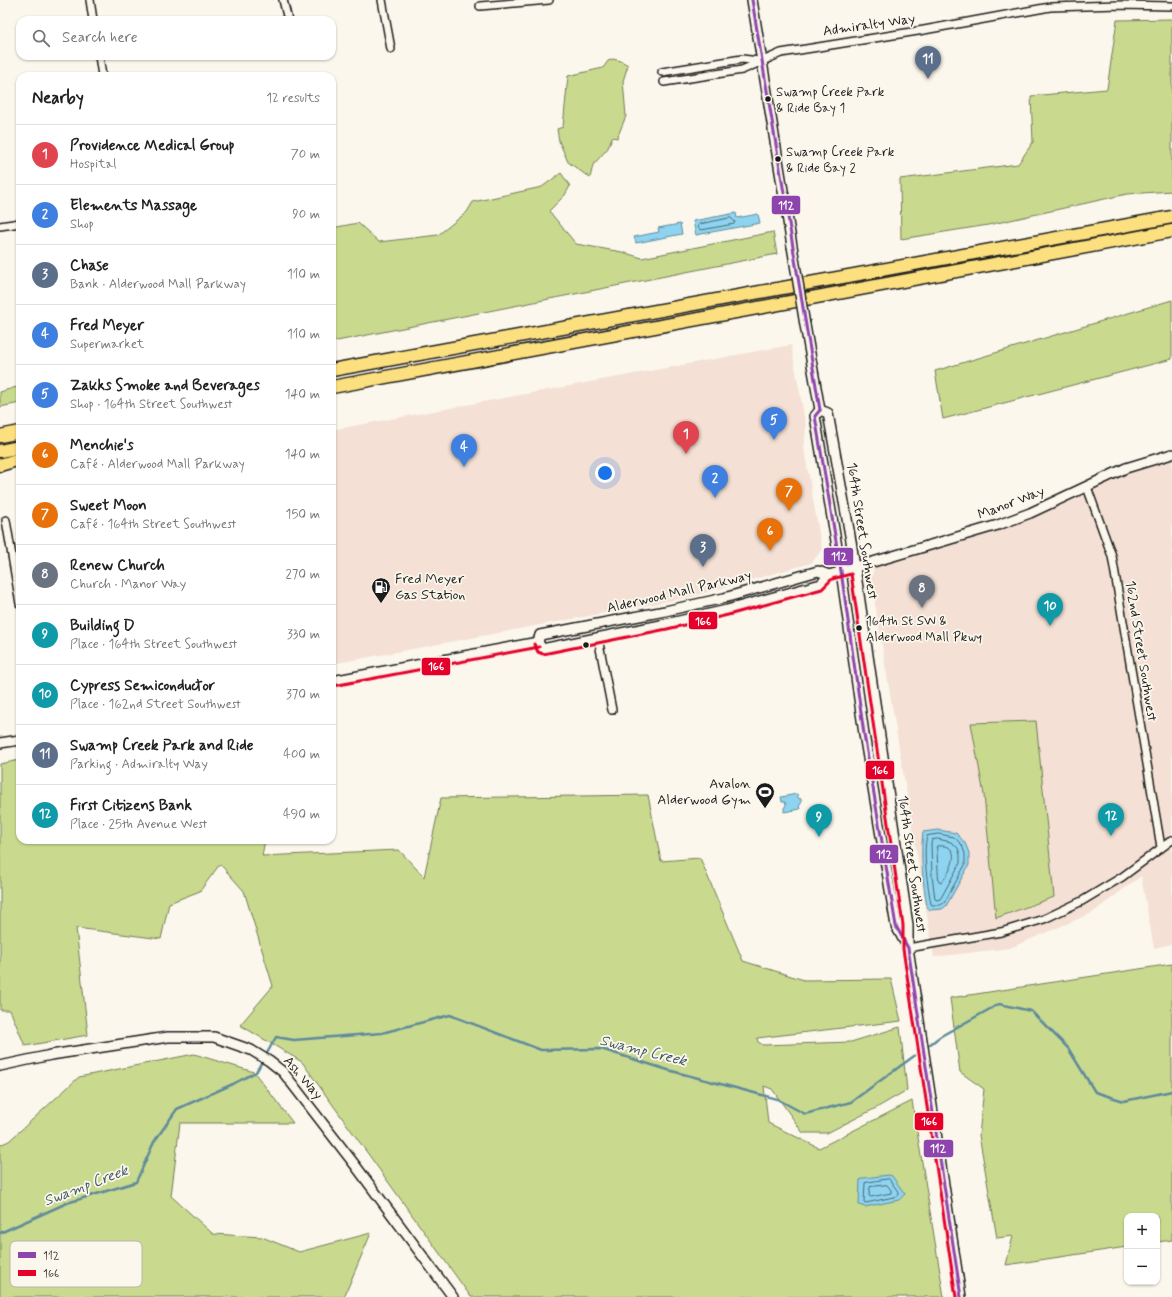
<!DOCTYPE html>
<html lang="en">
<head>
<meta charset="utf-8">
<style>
	body { margin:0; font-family:Mynerve,sans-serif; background:#f6f6f6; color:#222 }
	.controls { position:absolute; right:12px; bottom:12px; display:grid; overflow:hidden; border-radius:8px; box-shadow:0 1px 3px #0004 }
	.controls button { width:36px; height:36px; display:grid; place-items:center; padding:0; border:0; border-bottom:1px solid #e0e0e0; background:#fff; color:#222; font:20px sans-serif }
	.you { position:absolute; left:605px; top:473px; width:14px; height:14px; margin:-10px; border:3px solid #fff; border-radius:50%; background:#1a73e8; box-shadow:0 0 0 6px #1a73e833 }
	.badge { display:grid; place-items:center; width:26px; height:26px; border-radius:50%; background:#0b8043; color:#fff; font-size:13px; font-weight:700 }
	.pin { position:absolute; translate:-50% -33px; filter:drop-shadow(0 1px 2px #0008) }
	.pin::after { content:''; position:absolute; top:21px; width:14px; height:12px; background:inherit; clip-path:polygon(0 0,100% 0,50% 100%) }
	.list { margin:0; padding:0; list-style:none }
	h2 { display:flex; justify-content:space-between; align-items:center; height:52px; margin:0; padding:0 16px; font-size:17px }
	h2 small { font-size:13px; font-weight:400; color:#767676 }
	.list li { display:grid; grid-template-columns:26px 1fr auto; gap:12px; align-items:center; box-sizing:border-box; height:60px; padding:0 16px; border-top:1px solid #e0e0e0 }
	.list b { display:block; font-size:15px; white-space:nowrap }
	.list p { margin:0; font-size:13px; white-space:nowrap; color:#767676 }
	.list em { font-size:13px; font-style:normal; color:#767676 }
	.icon { flex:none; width:22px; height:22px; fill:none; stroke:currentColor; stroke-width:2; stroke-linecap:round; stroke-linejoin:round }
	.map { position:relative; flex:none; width:1172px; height:1297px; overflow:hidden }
	.search { position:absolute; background:#fff; box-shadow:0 1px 3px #0004; left:16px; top:16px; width:320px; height:44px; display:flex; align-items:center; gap:10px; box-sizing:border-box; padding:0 14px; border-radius:12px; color:#767676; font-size:15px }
	.panel { position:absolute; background:#fff; box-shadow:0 1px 3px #0004; left:16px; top:72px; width:320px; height:772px; border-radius:12px }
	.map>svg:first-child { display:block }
</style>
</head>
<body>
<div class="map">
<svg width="1172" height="1297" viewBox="0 0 1172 1297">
	<rect width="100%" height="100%" fill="#fbf7ec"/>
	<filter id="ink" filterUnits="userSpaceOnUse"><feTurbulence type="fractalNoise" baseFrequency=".025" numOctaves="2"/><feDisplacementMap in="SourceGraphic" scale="8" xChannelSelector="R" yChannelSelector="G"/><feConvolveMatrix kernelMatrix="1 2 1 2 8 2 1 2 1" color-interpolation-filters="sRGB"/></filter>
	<g filter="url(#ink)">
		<!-- built -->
		<g fill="#f4e0d4">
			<polygon points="791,345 806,426 804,449 822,550 811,563 690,597 332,664 332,430"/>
			<polygon points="1172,459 1172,944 1154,948 1141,876 1092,913 1010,948 934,957 871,580 874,568 889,558 998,525 1126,468"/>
		</g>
		<!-- green -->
		<g fill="#c9da8f" stroke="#727b56">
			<polygon points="1172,19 1172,191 1127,194 988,225 901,239 900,179 1018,164 1033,142 1031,96 1107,89 1117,20"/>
			<polygon points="613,59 621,61 628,65 623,81 626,116 617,138 612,137 608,148 593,165 590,178 568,162 559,141 557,129 563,127 568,76 603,68 608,61"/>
			<polygon points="561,173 570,186 565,195 549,211 576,244 622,252 642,258 773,232 777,254 332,342 332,228 358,223 379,242 438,235 467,212 473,202 542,187"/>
			<polygon points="1172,300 1172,359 943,419 935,371"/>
			<polygon points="20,386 20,403 0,407 0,392"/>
			<polygon points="1036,721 1054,897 996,918 984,795 971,723"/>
			<polygon points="20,760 20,840 265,840 262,856 399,850 424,877 441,798 648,795 661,861 700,858 743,961 804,980 891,979 901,1021 757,1038 758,1042 763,1045 851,1042 900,1027 907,1090 878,1107 827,1133 803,1133 772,1089 764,1086 768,1123 819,1148 912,1101 944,1297 471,1297 302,1062 240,1025 273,986 244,891 220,864 200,891 169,903 161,939 76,928 88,1035 25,1046 10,1010 0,1010 0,764"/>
			<polygon points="1172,964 1172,1240 1157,1242 1157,1216 1127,1216 1127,1247 1006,1265 1013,1236 997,1238 979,1135 984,1089 960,1072 950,998"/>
			<polygon points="194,1054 254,1072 293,1123 180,1123 171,1196 213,1234 262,1237 299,1252 371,1233 344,1297 0,1297 0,1145 9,1141 79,1077"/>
		</g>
		<!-- water -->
		<g fill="#8ed4f0" stroke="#608a9b">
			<polygon points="736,213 737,218 758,214 760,223 696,235 693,221"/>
			<polygon points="680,224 682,234 636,243 634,237 659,232 658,228"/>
			<polygon points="797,794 798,798 801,799 801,804 799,806 800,809 784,812 784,808 786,805 785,802 782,802 781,797"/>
			<path d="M 938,830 L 956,833 L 965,843 L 969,853 L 969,865 L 946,906 L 942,909 L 930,910 L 927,907 C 923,882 920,857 923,832 Z"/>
			<polygon points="889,1175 892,1176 905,1194 899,1200 865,1207 859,1205 860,1180 864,1178"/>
		</g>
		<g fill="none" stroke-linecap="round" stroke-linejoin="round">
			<!-- shore -->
			<g stroke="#4a6671" stroke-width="1">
				<polygon points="731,218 735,222 734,224 701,230 699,229 698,225 700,224"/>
				<path d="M 939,834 L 954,837 L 962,845 L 965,854 L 965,865 L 944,903 L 940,905 L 932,905 L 931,904 C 928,887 922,851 927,836 Z"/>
				<polygon points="938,839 951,842 958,848 960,855 960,863 942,896 940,899 937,900 935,899 932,876 931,844 932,840"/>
				<path d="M 937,846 C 965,843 951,872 941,883 L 939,882 Z"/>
				<polygon points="889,1179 899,1193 898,1196 866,1203 864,1202 865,1183"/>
				<polygon points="887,1185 891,1190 891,1193 871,1197 869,1196 870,1187"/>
			</g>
			<!-- stream -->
			<g stroke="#608a9b" stroke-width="2.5">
				<polyline points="925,1048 941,1036 999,1004 1031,1011 1068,1048 1095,1092 1124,1101 1172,1091"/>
				<polyline points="266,1055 276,1037 294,1040 382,1033 450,1015 541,1050 601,1049 668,1070 777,1099 805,1114 851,1102 921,1051"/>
				<polyline points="0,1233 67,1203 136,1182 154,1142 177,1109 233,1084 256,1072 263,1060"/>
			</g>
			<defs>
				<g id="street">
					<polyline points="90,0 93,20"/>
					<polyline points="283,0 288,20"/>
					<polyline points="382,0 391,49"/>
					<polyline points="480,6 549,0"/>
					<polyline points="99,56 102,76"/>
					<polyline points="662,72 742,59 759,61"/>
					<polyline points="664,82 742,70 781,53 924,30 1050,7 1120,5 1172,6"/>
					<polyline points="0,226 20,223"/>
					<polyline points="1087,487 1112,556 1161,847"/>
					<polyline points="6,520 20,604"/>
					<polyline points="598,638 612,710"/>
					<polyline points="908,948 1001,932 1044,919 1082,901 1122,877 1172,840"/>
				</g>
				<g id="secondary">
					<polyline points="752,0 792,246"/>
					<polyline points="805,325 820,410"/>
					<polyline points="820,410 828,413 851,541 908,925 908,948 961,1297"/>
					<polyline points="820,410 815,416 841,571 864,734 896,926 907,946"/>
					<polyline points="538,642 542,649 666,624 727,610 821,584 829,575 998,525 1030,513 1126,468 1172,454"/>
					<polyline points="538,642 540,635 665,611 724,598 818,571 829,575"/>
					<polyline points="332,681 538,642"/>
					<polyline points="0,743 20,740"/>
					<polyline points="0,1066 51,1055 168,1037 214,1037 251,1050 269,1061 283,1072 355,1165 453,1297"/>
				</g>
				<g id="highway">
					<polyline points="332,370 1172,217"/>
					<polyline points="332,387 1172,231"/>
					<polyline points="0,436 20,432"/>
					<polyline points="0,451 20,447"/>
					<polyline points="0,465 20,459"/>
				</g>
			</defs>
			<!-- street casing -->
			<use href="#street" stroke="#1c1c1c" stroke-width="10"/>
			<!-- secondary casing -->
			<use href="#secondary" stroke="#1c1c1c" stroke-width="12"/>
			<!-- highway casing -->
			<use href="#highway" stroke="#1c1c1c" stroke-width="15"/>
			<!-- street -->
			<use href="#street" stroke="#fbf7ec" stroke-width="7"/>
			<!-- secondary -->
			<use href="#secondary" stroke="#fbf7ec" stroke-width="9"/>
			<!-- highway -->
			<use href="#highway" stroke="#fce080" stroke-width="12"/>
			<defs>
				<polyline id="secondary-bridge" points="792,246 805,325"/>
			</defs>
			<!-- secondary-bridge casing -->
			<use href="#secondary-bridge" stroke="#1c1c1c" stroke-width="12" stroke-linecap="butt"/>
			<!-- secondary-bridge -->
			<use href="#secondary-bridge" stroke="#fbf7ec" stroke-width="9"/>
			<defs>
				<g id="bus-1">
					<polyline points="752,0 820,410"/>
					<polyline points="820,410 815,416 841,571 864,734 896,926 908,948 961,1297"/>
				</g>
				<g id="bus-2">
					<polyline points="534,644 538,652 543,654 667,629 728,615 822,589 832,579 851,574 903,925 903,949 956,1297"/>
					<polyline points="333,686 539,647"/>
				</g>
			</defs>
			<!-- bus-1 casing -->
			<use href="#bus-1" stroke="#fbf7ec" stroke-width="6"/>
			<!-- bus-2 casing -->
			<use href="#bus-2" stroke="#fbf7ec" stroke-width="6"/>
			<!-- bus-1 -->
			<use href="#bus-1" stroke="#8e44ad" stroke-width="3"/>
			<!-- bus-2 -->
			<use href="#bus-2" stroke="#e4002b" stroke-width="3"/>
		</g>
	</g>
	<!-- icons -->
	<defs>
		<symbol id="fuel-pin" viewBox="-11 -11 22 30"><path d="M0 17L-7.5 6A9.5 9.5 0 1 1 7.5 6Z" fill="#1c1c1c" stroke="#fbf7ec"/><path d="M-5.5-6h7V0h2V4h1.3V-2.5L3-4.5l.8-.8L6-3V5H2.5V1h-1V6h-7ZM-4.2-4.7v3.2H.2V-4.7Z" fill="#fff"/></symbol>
		<symbol id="stadium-pin" viewBox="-11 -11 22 30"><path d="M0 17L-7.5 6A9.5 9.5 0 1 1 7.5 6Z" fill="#1c1c1c" stroke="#fbf7ec"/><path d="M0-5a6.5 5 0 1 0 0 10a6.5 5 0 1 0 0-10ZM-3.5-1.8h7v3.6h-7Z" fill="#fff"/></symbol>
	</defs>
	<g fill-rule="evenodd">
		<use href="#fuel-pin" x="370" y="576" width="22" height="30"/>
		<use href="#stadium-pin" x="754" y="781" width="22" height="30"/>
	</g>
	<!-- markers -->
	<g fill="#1c1c1c" stroke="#fbf7ec" stroke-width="1.5">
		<circle cx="768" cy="99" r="3.5"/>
		<circle cx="778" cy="159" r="3.5"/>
		<circle cx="859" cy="628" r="3.5"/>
		<circle cx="586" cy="645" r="3.5"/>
	</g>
	<g text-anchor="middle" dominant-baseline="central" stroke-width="3.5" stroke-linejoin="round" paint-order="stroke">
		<!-- bus labels -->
		<g font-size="13" fill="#1c1c1c" stroke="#fbf7ec" text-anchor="start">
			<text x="776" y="92">Swamp Creek Park<tspan x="776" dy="16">&amp; Ride Bay 1</tspan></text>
			<text x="786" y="152">Swamp Creek Park<tspan x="786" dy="16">&amp; Ride Bay 2</tspan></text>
			<text x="866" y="621">164th St SW &amp;<tspan x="866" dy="16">Alderwood Mall Pkwy</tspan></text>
		</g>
		<!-- street labels -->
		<g font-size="14" fill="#1c1c1c" stroke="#fbf7ec">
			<text transform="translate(869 25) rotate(-8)">Admiralty Way</text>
			<text transform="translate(1011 503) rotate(-21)">Manor Way</text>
			<text transform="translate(862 531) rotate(81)">164th Street Southwest</text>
			<text transform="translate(679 592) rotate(-13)">Alderwood Mall Parkway</text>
			<text transform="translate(1141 651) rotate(81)">162nd Street Southwest</text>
			<text transform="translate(912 864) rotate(82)">164th Street Southwest</text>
			<text transform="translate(303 1078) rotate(49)">Ash Way</text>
		</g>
		<!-- poi labels -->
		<g font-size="14" fill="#1c1c1c" stroke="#fbf7ec" text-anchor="start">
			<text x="395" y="579">Fred Meyer<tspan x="395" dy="16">Gas Station</tspan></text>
			<text x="751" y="784" text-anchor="end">Avalon<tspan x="751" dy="16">Alderwood Gym</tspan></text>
		</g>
		<!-- water labels -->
		<g font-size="15" font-style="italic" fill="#445c66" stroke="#fbf7ec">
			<text transform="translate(643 1051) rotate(14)">Swamp Creek</text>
			<text transform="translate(86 1186) rotate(-21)">Swamp Creek</text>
		</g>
	</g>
	<!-- legend -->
	<rect x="10" y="1241" width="132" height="46" rx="6" fill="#fbf7ec" stroke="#b8b5ae" stroke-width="1"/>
	<rect x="18" y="1252" width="18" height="6" fill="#8e44ad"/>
	<rect x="18" y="1270" width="18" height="6" fill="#e4002b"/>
	<g font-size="11" fill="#1c1c1c">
		<text x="43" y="1259">112</text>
		<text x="43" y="1277">166</text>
	</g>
	<g stroke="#fbf7ec" stroke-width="1.5">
		<rect x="771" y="195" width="30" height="20" rx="4" fill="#8e44ad"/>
		<rect x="823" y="547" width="31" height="19" rx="4" fill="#8e44ad"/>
		<rect x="688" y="611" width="30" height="19" rx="4" fill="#e4002b"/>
		<rect x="421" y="657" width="30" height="19" rx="4" fill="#e4002b"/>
		<rect x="865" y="760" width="30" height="20" rx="4" fill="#e4002b"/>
		<rect x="869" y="844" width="30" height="20" rx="4" fill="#8e44ad"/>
		<rect x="914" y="1112" width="30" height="19" rx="4" fill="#e4002b"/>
		<rect x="923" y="1139" width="31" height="19" rx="4" fill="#8e44ad"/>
	</g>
	<g font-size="11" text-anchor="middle" font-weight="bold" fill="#fff">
		<text x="786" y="209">112</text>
		<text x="839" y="560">112</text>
		<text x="703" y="625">166</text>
		<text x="436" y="670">166</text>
		<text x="880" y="774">166</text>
		<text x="884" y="858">112</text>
		<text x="929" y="1125">166</text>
		<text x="938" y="1152">112</text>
	</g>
</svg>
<div class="controls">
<button>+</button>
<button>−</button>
</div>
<div class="you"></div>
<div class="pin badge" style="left:686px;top:454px;background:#e0444e">1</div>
<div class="pin badge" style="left:715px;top:498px;background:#3f7fe0">2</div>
<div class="pin badge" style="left:703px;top:567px;background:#5c6f8a">3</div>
<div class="pin badge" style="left:464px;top:467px;background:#3f7fe0">4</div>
<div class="pin badge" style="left:774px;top:440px;background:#3f7fe0">5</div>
<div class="pin badge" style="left:770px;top:551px;background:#e8710a">6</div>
<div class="pin badge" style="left:789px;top:511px;background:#e8710a">7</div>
<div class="pin badge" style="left:922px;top:608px;background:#6b7280">8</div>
<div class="pin badge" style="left:819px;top:837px;background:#0f9aa8">9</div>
<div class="pin badge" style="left:1050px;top:626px;background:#0f9aa8">10</div>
<div class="pin badge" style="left:928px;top:79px;background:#5c6f8a">11</div>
<div class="pin badge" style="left:1111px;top:836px;background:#0f9aa8">12</div>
<div class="search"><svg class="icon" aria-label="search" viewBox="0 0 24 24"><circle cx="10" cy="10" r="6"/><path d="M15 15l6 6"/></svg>Search here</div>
<section class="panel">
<h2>Nearby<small>12 results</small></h2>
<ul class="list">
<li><span class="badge" style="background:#e0444e">1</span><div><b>Providence Medical Group</b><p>Hospital</p></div><em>70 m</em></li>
<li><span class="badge" style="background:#3f7fe0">2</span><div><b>Elements Massage</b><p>Shop</p></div><em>90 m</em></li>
<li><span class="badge" style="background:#5c6f8a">3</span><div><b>Chase</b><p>Bank · Alderwood Mall Parkway</p></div><em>110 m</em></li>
<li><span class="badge" style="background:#3f7fe0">4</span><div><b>Fred Meyer</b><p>Supermarket</p></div><em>110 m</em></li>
<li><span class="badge" style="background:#3f7fe0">5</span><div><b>Zakks Smoke and Beverages</b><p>Shop · 164th Street Southwest</p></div><em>140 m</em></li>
<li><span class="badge" style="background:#e8710a">6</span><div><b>Menchie's</b><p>Café · Alderwood Mall Parkway</p></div><em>140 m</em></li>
<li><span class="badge" style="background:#e8710a">7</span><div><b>Sweet Moon</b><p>Café · 164th Street Southwest</p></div><em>150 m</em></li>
<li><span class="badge" style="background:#6b7280">8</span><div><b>Renew Church</b><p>Church · Manor Way</p></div><em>270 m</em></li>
<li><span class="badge" style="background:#0f9aa8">9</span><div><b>Building D</b><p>Place · 164th Street Southwest</p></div><em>330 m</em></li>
<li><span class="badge" style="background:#0f9aa8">10</span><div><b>Cypress Semiconductor</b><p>Place · 162nd Street Southwest</p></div><em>370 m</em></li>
<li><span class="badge" style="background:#5c6f8a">11</span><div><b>Swamp Creek Park and Ride</b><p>Parking · Admiralty Way</p></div><em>400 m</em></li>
<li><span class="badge" style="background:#0f9aa8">12</span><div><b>First Citizens Bank</b><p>Place · 25th Avenue West</p></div><em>490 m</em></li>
</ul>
</section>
</div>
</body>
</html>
